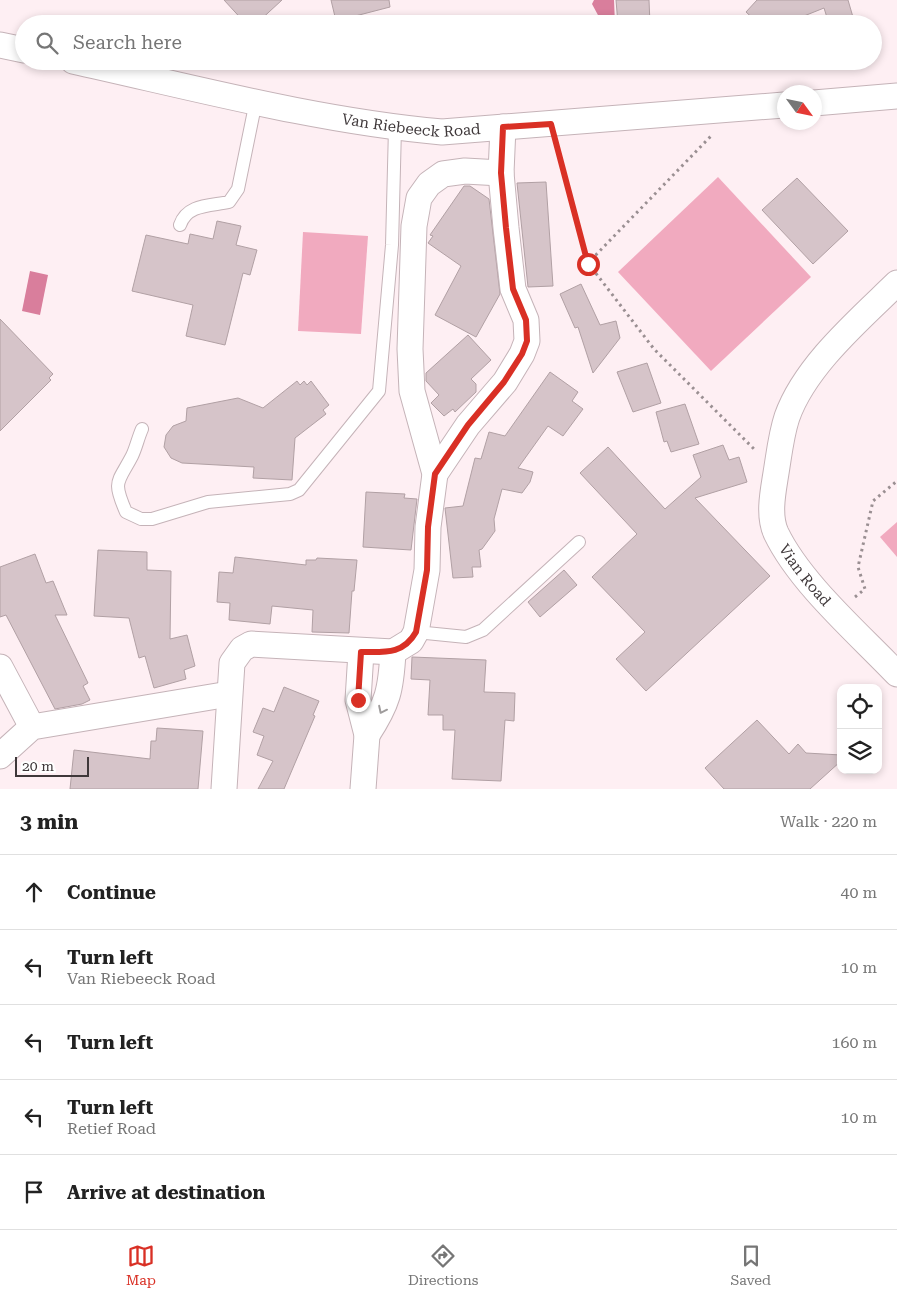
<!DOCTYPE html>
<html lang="en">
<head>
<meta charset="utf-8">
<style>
	body { margin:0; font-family:"Roboto Serif",serif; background:#f6f6f6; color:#222 }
	.controls { position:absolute; right:15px; bottom:15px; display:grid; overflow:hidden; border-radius:10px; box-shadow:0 2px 8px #0003 }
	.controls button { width:45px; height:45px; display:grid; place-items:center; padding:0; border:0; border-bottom:1px solid #e0e0e0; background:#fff; color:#222; font:25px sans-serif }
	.compass { position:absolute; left:777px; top:85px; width:45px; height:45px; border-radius:50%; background:#fff; box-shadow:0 2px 8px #0003; rotate:123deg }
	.scale { position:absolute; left:15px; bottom:12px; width:74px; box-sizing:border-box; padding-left:5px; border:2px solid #3f383a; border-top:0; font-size:14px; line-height:18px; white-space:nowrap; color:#3f383a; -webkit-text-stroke:4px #fff; paint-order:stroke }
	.stop { position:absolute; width:15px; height:15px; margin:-11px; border:4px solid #d93025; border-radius:50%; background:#fff }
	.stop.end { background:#d93025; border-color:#fff; box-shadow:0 1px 5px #0008 }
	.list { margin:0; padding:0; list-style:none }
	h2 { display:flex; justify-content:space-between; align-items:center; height:65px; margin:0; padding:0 20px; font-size:21px }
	h2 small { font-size:16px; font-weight:400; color:#767676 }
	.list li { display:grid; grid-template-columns:32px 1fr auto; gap:15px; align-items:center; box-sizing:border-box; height:75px; padding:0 20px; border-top:1px solid #e0e0e0 }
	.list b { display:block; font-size:19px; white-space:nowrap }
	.list p { margin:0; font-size:16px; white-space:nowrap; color:#767676 }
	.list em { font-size:16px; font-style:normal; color:#767676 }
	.icon { flex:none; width:28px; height:28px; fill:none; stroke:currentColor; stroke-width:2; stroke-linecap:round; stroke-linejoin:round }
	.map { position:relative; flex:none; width:897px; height:789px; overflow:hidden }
	.search { position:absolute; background:#fff; box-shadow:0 2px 8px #0003; left:15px; right:15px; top:15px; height:55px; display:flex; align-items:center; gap:12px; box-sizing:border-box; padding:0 18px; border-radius:28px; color:#767676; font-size:19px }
	.sheet { height:440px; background:#fff }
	nav { display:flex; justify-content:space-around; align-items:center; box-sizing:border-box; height:70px; border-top:1px solid #e0e0e0; background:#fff; font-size:14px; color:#767676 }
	nav a { display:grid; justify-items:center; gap:2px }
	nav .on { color:#d93025 }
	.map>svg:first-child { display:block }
</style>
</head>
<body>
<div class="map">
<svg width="897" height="789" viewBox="0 0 897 789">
	<rect width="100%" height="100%" fill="#feeff3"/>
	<!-- green -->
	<g fill="#f1aabf">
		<polygon points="718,177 811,277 711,371 618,272"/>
		<polygon points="303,232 368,236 361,334 298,331"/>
		<polygon points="897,522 897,557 880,537"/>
	</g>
	<!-- water -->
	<g fill="#d97e9c">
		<polygon points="594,0 614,0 615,24 599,24 599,17 592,4"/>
		<polygon points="30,271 48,275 40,315 22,311"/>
	</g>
	<!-- building -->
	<g fill="#d6c4c9" stroke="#b1a0a4">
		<polygon points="224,0 282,0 256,24 246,24"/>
		<polygon points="331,0 389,0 390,7 336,21"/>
		<polygon points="616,0 649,0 650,24 618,24"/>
		<polygon points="757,0 848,0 855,24 829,24 824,8 784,24 759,24 746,12"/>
		<polygon points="797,178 848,231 813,264 762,210"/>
		<polygon points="546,182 553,286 528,287 517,183"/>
		<polygon points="464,186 470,186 489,199 500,294 476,337 435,315 461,266 428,243 433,236 430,235"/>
		<polygon points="217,221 241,226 236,245 257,250 250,275 243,273 225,345 186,336 193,305 132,291 146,235 188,244 190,234 213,239"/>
		<polygon points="581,284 600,325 616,321 620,338 593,373 578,327 575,328 560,294"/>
		<polygon points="0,319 53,374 49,378 51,380 0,431"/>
		<polygon points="468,335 491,360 471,379 476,384 476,392 455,412 453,409 444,416 431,403 439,395 426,381 426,373"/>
		<polygon points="647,363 661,403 633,412 617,372"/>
		<polygon points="550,372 578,392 572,401 583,409 563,436 548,426 518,468 533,472 530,482 522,493 502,489 494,519 495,531 482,549 479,550 481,567 472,567 473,577 453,578 445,508 463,506 475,458 481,459 489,432 505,436"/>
		<polygon points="297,381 300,385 304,381 307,385 311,381 329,405 323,410 326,414 295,438 292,480 253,478 254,467 182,463 171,458 164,447 166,435 173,426 186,421 187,408 238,398 263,408"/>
		<polygon points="685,404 699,444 671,452 667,441 664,442 656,412"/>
		<polygon points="723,445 729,460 739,457 747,482 695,498 770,576 646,691 616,659 645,632 592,577 637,534 580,473 608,447 665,509 701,477 693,455"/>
		<polygon points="366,492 405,494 404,498 417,499 411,550 363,547"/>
		<polygon points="98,550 147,552 147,570 171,571 170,639 187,635 195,666 184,670 186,679 154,688 145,656 139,658 129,618 94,616"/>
		<polygon points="35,554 46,583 53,581 67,615 55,615 88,683 83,686 90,700 82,704 55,709 6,615 0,617 0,567"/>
		<polygon points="235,557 306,565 306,560 316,560 317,558 357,560 354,591 352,591 349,633 312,632 313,610 272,606 270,624 229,620 230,603 217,602 219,572 233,573"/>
		<polygon points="564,570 577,585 540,617 528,602"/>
		<polygon points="412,657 486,660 484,692 515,693 514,721 505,720 501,781 452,779 455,730 443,730 443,715 428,715 430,680 411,679"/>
		<polygon points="284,687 319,701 313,715 315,716 284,789 258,789 273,761 257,755 264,736 253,732 263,708 274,712"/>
		<polygon points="757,720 789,754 798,744 806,753 841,755 841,761 810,789 724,789 705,768"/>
		<polygon points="157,728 203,731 198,789 70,789 74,750 150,759 151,741 156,741"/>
	</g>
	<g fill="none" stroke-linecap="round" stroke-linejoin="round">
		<defs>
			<g id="service">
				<path d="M 180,225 C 187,204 210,206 229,202 L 238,189 L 256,101"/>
				<path d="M 142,429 C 138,438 136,448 132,456 C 118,483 112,480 126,512 L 141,519 L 152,519 L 208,502 L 290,494 L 299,490 L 379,391 L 392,245 L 395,128"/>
				<polyline points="416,632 466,637 483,630 579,542"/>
			</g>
			<g id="minor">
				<polyline points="0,45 24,50"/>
				<path id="s1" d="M 73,61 C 195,88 318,121 442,132 L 784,105"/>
				<polyline points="814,103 897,96"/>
				<path id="s2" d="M 897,283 C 859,320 805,366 787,417 C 781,435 779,455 776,473 C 773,492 768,515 776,533 C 800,583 858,633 897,674"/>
				<polyline points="435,474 468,425 505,382 522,354 527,341 526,320 513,289 506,228 501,173 503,127"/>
				<polyline points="361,652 358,700 367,735 363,789"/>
				<polyline points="0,667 32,727"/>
				<path d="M 367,735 C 388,703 391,690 393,652"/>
				<polyline points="0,756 32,727 229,694"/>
				<polyline points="224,789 232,663 242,649 251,644 393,652 411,641 416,632 427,570 428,527 435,474 412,391 410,349 414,226 419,198 429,184 443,174 465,171 501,173"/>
			</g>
		</defs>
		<!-- service casing -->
		<use href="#service" stroke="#c5b3b8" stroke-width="14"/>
		<!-- minor casing -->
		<use href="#minor" stroke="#c5b3b8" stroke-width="27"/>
		<!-- path -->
		<g stroke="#9a8f92" stroke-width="3" stroke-dasharray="2.5 4" stroke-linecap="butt">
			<polyline points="557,148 588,263 711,136"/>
			<polyline points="588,263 654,349 754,449"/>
			<polyline points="855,597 865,589 858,567 873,501 897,481"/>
		</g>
		<!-- service -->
		<use href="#service" stroke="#fff" stroke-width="12"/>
		<!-- minor -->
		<use href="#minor" stroke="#fff" stroke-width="25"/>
	</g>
	<!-- one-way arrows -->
	<defs><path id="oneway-chevron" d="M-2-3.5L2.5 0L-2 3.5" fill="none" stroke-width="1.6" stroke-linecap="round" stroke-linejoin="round" transform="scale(1.25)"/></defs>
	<use stroke="#9f9c9c" href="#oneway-chevron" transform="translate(382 710) rotate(116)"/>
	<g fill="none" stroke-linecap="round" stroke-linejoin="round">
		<!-- route -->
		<path stroke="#d93025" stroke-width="6" d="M 358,700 L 361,652 C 384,652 403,655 416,632 L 427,570 L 428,527 L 435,474 L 468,425 L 504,382 L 522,354 L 527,341 L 526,320 L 513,289 L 506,228 L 501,173 L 503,127 L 551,124 L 588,264"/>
	</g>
	<g text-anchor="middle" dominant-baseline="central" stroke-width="4" stroke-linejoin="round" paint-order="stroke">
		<!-- street labels -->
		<g font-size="15" fill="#3f383a" stroke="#fff">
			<text stroke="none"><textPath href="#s1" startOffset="345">Van Riebeeck Road</textPath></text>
			<text stroke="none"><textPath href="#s2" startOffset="344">Vian Road</textPath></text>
		</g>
	</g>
</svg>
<div class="controls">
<button><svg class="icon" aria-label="locate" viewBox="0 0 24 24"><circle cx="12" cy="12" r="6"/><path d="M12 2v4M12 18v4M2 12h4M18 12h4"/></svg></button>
<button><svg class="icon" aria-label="layers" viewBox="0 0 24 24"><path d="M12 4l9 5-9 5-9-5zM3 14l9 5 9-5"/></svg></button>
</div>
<svg class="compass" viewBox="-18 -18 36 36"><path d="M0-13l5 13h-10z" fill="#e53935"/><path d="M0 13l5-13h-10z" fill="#767676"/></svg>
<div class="scale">20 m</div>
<div class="stop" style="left:588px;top:264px"></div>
<div class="stop end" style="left:358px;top:700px"></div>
<div class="search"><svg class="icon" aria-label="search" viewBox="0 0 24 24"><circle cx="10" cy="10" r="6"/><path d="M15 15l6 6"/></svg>Search here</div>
</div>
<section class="sheet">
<h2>3 min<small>Walk · 220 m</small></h2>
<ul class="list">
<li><svg class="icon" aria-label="ahead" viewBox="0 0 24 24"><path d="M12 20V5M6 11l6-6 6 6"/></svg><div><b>Continue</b></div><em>40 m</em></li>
<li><svg class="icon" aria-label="left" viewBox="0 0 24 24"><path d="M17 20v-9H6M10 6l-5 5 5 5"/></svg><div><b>Turn left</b><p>Van Riebeeck Road</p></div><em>10 m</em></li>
<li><svg class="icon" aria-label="left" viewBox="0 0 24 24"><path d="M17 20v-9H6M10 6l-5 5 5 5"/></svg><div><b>Turn left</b></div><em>160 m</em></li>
<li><svg class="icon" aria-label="left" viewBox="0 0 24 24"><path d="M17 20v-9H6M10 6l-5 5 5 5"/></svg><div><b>Turn left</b><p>Retief Road</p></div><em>10 m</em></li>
<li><svg class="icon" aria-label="arrive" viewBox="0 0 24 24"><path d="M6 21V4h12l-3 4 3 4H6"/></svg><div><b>Arrive at destination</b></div></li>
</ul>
</section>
<nav>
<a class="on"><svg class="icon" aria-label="map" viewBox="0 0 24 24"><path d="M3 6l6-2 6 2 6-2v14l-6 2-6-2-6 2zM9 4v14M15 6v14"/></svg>Map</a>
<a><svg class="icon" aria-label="directions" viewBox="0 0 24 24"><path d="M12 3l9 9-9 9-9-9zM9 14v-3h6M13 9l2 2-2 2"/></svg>Directions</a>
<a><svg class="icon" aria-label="saved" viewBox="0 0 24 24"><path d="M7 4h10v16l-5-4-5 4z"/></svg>Saved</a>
</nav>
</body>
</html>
